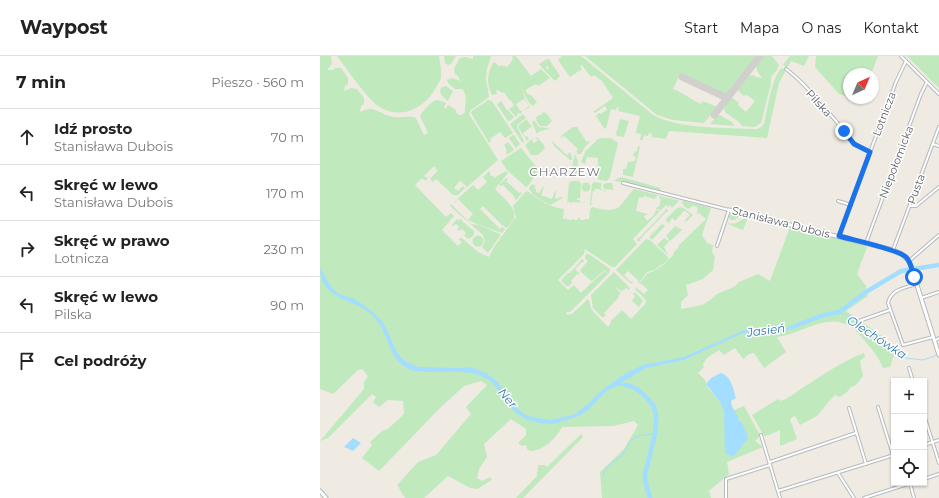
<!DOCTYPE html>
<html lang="pl">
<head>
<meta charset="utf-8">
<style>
	body { margin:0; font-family:Montserrat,sans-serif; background:#f6f6f6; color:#222 }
	.controls { position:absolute; right:12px; bottom:12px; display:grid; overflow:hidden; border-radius:0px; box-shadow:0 1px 3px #0004 }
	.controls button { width:36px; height:36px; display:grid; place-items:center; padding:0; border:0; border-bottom:1px solid #e0e0e0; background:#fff; color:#222; font:20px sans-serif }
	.compass { position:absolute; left:523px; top:12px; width:36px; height:36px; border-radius:50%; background:#fff; box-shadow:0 1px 3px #0004; rotate:44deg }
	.stop { position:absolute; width:12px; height:12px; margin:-9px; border:3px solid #1a73e8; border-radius:50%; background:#fff }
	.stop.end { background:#1a73e8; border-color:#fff; box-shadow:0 1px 4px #0008 }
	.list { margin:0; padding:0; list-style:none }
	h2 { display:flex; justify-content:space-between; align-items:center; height:52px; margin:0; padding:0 16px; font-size:17px }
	h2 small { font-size:13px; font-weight:400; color:#767676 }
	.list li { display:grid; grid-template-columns:26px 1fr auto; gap:12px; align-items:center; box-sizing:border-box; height:56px; padding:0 16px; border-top:1px solid #e0e0e0 }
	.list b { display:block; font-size:15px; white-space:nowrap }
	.list p { margin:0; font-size:13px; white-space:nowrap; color:#767676 }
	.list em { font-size:13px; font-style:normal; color:#767676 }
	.icon { flex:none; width:22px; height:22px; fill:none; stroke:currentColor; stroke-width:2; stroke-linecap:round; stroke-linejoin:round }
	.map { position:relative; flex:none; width:619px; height:442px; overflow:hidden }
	header { display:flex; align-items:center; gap:24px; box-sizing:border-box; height:56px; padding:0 20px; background:#fff; border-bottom:1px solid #e0e0e0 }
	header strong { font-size:19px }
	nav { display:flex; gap:22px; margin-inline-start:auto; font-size:14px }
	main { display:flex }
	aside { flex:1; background:#fff }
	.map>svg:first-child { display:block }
</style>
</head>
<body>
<header>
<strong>Waypost</strong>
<nav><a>Start</a><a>Mapa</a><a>O nas</a><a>Kontakt</a></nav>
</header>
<main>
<aside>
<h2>7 min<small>Pieszo · 560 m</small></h2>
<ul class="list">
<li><svg class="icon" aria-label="ahead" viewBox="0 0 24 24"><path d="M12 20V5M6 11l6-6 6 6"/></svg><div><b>Idź prosto</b><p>Stanisława Dubois</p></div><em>70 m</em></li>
<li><svg class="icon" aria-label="left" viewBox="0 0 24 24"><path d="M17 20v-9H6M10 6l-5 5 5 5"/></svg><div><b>Skręć w lewo</b><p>Stanisława Dubois</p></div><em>170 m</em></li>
<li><svg class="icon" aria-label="right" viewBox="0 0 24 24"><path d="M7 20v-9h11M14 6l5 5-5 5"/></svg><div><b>Skręć w prawo</b><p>Lotnicza</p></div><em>230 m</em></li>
<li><svg class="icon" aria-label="left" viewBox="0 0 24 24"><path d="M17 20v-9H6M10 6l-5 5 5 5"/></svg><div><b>Skręć w lewo</b><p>Pilska</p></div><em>90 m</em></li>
<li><svg class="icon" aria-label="arrive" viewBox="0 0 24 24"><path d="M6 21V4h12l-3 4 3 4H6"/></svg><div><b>Cel podróży</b></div></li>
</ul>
</aside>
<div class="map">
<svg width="619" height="442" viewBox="0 0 619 442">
	<rect width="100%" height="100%" fill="#efebe3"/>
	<!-- green -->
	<g fill="#c0e9bd">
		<path d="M 0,0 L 11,0 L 12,8 L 7,14 L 13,14 L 15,12 L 21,12 L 28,22 L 28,28 L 25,30 L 24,35 L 31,32 L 37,33 L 44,42 L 44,48 L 41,50 L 40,56 C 44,55 48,52 52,53 C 58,54 64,59 70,60 C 79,63 88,59 96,62 L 104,79 L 108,77 L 100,60 C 102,56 112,44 117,44 C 119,44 124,46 126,47 L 124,51 L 126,53 L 128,49 L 136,54 L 136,56 L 139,59 L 142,59 L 145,56 C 144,49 149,40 142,33 L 135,33 L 128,27 L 127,24 L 132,22 L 140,25 L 138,20 L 135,18 L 134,12 L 140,2 L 146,1 L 153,3 L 153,0 L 171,0 L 167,13 L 166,22 L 169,41 L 151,54 L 149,58 L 178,104 L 147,131 L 140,125 L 134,132 L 138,135 L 143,130 L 145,132 L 138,139 L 133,139 L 116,123 L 113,126 L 110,123 L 118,114 L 116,113 L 110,118 L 116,112 L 114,110 L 104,120 L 107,122 L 110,120 L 105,125 L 102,122 L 95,129 L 126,161 L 131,157 L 134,160 L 122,174 L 138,190 L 142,186 L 138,183 L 142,182 L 158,196 L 169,201 L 174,191 L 196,161 L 193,150 L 206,135 L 209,136 C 220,145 229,151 244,153 L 243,163 L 245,163 L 245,161 L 246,163 L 252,164 L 253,162 L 254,164 L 257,164 L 258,162 L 260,162 L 260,164 L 264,164 L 265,163 L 269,163 L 270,154 L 272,151 C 302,159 298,150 314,133 L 338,139 L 335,143 L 324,140 L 323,142 L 319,141 L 316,155 L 328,158 L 324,160 L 327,165 L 334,159 L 336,154 L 340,155 L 313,183 L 317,188 L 295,211 L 292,211 L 265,193 L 264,198 L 238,224 L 248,234 L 254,229 L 261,237 L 272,226 L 274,227 L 273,225 L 285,215 L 288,218 L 250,256 L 247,256 L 246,259 L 252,258 L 268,243 L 269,244 L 271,253 L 288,271 L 291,267 L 290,266 L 302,254 L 311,263 L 326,247 L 325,243 L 315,233 L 318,230 L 317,232 L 324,238 L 328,234 L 322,228 L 319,228 L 328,217 C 340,213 346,207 354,198 L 353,197 L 359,191 L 358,190 L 386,163 L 379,157 L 376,158 L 378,155 L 377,151 L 373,150 L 368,153 L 363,149 L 362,146 L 364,145 L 391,152 L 382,179 L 387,187 L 393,189 L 392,196 L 395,201 L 393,214 L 383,223 L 366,229 L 368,239 L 361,246 L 361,253 L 382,249 L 390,244 L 397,238 L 414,231 L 419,226 L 438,218 L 450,225 L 470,171 L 543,189 L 547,191 L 537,218 L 546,230 L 548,240 L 526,255 L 562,280 L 557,284 L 576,297 C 572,301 572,307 570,311 L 563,312 C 557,298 553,295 544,284 C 516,247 491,276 457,281 L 466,296 L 444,312 L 434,297 L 429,298 L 423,303 L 415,292 L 404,299 L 399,294 L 387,302 L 383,308 L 384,311 L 378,317 L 385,324 L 388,332 L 400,346 L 404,356 L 405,366 L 415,399 L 420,391 L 425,386 L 420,363 L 415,359 L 414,354 L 424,350 L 440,379 L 439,381 L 435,385 L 443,391 L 407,406 L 409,418 L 389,435 L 391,442 L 282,442 L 280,416 L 304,393 L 318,369 L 314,365 L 293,370 L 242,371 C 236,382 224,395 210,395 L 207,393 L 206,389 L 202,390 L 199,388 L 199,386 L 206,379 L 206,373 L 191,363 L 164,388 L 167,401 L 159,413 L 157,422 L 162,425 L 170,421 L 172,424 L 157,433 L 150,432 L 128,420 L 104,442 L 85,442 L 77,429 L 98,406 L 116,399 L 151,358 L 146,351 L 167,329 L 161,325 L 144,330 L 121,351 L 59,415 L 42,402 L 52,389 L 50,386 L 62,375 L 68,373 L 84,358 L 83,345 L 68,344 L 59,351 L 53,346 L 56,341 L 52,338 L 8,382 L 0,385 L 44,333 L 44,326 L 48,320 L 42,313 L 38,314 L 13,338 L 0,333 Z"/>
		<path d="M 17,0 L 119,0 C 120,7 122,15 121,22 C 120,26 116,31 114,35 C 102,54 79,64 58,50 C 47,42 26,12 17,0 Z"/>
		<polygon points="124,0 136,0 131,8 128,9 125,7"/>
		<path d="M 192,0 L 196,0 L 211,20 L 221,13 L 230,22 L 218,30 L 216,28 L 205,34 L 208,39 L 210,38 L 217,46 L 213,50 C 203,44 196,12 192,0 Z"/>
		<path d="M 242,0 L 261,0 L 332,58 C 353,73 409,72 436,73 L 440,72 L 444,68 C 447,55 452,20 462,12 L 465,14 L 465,16 L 459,27 L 447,82 L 349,75 L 346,83 L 332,81 L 332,78 L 329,77 L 328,80 L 324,79 L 323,84 L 320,84 L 321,78 L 316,77 L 315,80 L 320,60 L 298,55 L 299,52 L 297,51 L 296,54 L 291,53 L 286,73 L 284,72 L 276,60 L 279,57 L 281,58 L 287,54 L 285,50 L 275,57 L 273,56 L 293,42 L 282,25 L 274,19 L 271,21 L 262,9 L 260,10 L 262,13 L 250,21 L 238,4 Z"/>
		<path d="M 265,0 L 438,0 L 407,39 L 360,18 L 353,33 C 364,37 371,44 381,48 L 383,45 L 397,51 L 384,67 L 353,64 L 337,59 Z"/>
		<polygon points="443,0 452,0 459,9 457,14 451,21 451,28 441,67 435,71 422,70 419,66 405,56 404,51 411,41 419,47 418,49 426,56 435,45 427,39 424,40 417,34 428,20 433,19 436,21 442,22 437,15 436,9"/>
		<polygon points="470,0 489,0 484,10 471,5 467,12 463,9"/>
		<polygon points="496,0 558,0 551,18 529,18 529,41 519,38 495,11"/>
		<polygon points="587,0 619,0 619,32"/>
		<path d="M 193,3 L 205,43 L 210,51 L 205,54 L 204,54 L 209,50 L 204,43 L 196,48 L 200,55 L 202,54 L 201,58 L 198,57 L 196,61 L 189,53 L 194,50 L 191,44 L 190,45 L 184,36 L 182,37 L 178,34 L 176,35 L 177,38 L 172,39 C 165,24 168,18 174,4 L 173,6 L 177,8 L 177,9 L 180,10 L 180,9 L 187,11 Z"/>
		<polygon points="227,3 229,3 240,20 235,25 225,15 229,12 227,10 226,11 227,13 225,15 219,8"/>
		<polygon points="126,30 133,35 128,45 121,39 120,34 122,31"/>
		<polygon points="168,44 172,45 193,77 185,82 180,76 170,83 171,85 169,87 151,57 152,55"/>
		<polygon points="181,45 187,54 188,54 194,61 190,65 188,65 177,48"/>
		<polygon points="224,56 227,58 232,65 227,70 220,70 216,64 217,63 215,62 221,58 222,59 222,57"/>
		<polygon points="203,58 206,62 198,68 197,71 204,85 204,87 202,86 190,68"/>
		<polygon points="400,59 413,67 414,70 390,68 397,60"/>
		<polygon points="207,63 208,66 212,70 203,77 205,81 207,80 209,83 207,85 198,71 200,68"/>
		<polygon points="300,63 309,65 304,81 297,80 296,78"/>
		<polygon points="214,64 219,71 228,72 229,73 220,75 217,78 212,66"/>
		<polygon points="253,71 257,71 266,85 267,86 269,85 270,86 265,91 261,98 256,98 258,96 256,96 258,93 244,80 240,82 242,79"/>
		<polygon points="193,79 194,79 200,88 196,92 189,82"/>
		<polygon points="217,81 224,89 225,92 218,99 211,99 205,89 213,82 212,85 214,87 218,84 216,82 214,82"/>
		<polygon points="283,82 291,82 298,87 290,121 287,125 279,124 277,122 278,102 267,101 265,108 261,106 266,94 267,94 278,83"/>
		<polygon points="231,84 247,99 250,96 252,100 252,104 250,104 234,90"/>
		<polygon points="188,86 194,94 187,99 186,96 187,95 184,89"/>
		<polygon points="318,90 320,91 313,121 303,119 303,113 306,113 308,106 315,105 316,101 313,100 315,95 317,96"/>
		<polygon points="201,92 219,114 208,130 206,131 187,114 181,105"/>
		<polygon points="255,98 258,105 257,120 254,122 252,122 250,119"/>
		<path d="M 169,115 L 171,120 L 173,120 L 174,122 L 186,115 L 188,117 L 175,133 C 180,139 197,152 194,161 C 194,165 189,169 187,172 L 183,170 L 163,150 L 160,153 L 180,173 L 182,171 L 185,173 L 182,177 C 176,175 151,166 148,164 L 153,158 L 138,143 L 134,147 L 134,146 L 153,129 L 158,134 L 167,126 L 163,121 Z"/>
		<polygon points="301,121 341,132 339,135 303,126 293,125"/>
		<polygon points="186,122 188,123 186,125 199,137 200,136 202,137 196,144 194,142 195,141 183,129 181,130 179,129"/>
		<polygon points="251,125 258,125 261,127 260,143 257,142 257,144 260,144 260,146 270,147 272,128 274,126 281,127 281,135 279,133 274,133 275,135 273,135 271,148 273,149 270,149 270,147 252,146 251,148 250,146 248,146 247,148 249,127"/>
		<circle cx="266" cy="131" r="4.5"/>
		<polygon points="286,127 292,127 293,133 295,134 284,133 286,136 284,135 283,129"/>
		<path d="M 212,128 L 216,130 L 214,132 L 216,133 L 216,136 L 219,137 L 223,131 L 224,131 L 221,139 L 232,143 L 235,135 L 236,135 L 235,142 L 238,143 L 239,141 L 243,142 L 230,149 C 223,145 211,140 209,132 Z"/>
		<polygon points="339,140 357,144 359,145 352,152 350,149 348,150 350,153 346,149 341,154 336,153 337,151 339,151 341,143 339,142"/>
		<polygon points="131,148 151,168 159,169 180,178 180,180 168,197 162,191 165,185 163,179 130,150"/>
		<polygon points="361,151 361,153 362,151 373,159 366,166 365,164 370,159 365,155 363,155 363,156 355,165 352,162 349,167 347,166 346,163 357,152"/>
		<polygon points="345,153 348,154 348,156 346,156 322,181 322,183 320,182 320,185 317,185 317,182 319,182 321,180 345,155"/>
		<polygon points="412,156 422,159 414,164 411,164 408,161"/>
		<path d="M 426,161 L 428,161 L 423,174 L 408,168 L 408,167 C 417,169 419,165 426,161 Z"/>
		<polygon points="137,163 138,164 140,163 142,164 143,166 154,175 154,179 149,183 144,180 146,177 142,173 139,175 137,173 139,171 136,168 133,170 132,169"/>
		<polygon points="342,168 345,170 332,184 329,181"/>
		<polygon points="355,170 362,174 350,185 346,180"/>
		<circle cx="158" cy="185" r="5.5"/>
		<polygon points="344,182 349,185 344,191 348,199 337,189"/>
		<polygon points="326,183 330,184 349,202 347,205 334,214 327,216 319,227 317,226 319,225 308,215 304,219 311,226 313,225 312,228 307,223 311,228 296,214"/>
		<polygon points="266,198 269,198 290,213 290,215 288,218 285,214 272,225 270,224 260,215 261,213 268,205 265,202"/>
		<polygon points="262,203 264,204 264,206 262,206 255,213 259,217 259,219 257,218 251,225 252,227 249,230 246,230 242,225 242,223 248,217 250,217"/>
		<polygon points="294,216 310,232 309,234 306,232 302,235 295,231 301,237 298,240 299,241 284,257 286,259 283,262 273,252 271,239"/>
		<polygon points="315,236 323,245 319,251 312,245 315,240 313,238"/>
		<path d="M 544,297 L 545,301 L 540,305 L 543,320 L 536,329 L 531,331 L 526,337 L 520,341 L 515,339 L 506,349 L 497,360 L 480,369 L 475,360 L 470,363 L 477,383 L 460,390 L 460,374 L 449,379 L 444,380 L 432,359 L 458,343 L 461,345 C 469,342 475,337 482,332 C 502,320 522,305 544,297 Z"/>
		<polygon points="261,378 263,381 203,442 196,442 217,420 218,409 225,409 227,411"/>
	</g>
	<!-- water -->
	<g fill="#a3ddff">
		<path d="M 0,212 C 5,219 8,229 15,235 C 19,239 26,240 32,242 C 42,247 51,254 59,262 C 75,279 70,305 100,311 L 141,312 L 150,311 L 166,317 L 178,326 L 193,349 L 204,358 L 212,361 L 230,364 L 249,360 L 255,358 L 268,348 L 282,334 L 305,318 L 323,309 L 364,301 L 424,274 L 464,272 L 479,268 L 465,275 L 423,277 L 364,304 L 326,312 L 301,327 L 310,330 C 305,330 299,329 295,331 C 286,333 280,342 274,348 C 264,359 255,362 240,366 C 237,367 235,368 232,368 C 217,368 201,363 191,352 C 182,342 178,329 166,322 C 148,313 126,316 106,316 C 101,315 96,316 91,314 C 65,302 71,277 52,259 C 34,242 0,244 0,212 Z"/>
		<path d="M 401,317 C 412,321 413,333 416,342 L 411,345 L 411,347 C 416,361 424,367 428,382 L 415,399 L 411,400 L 405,397 L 404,356 L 400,346 L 386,328 L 391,322 Z"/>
		<polygon points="33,382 41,387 33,395 24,391"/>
	</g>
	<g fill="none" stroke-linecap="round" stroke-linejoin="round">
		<!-- stream -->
		<g stroke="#a3ddff" stroke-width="1">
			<polyline points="519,256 525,258 586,302 603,304 618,299"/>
			<path d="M 283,421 C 283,409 297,406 303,398 C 308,392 307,387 316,381 C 322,378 328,380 334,377"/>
		</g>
		<!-- river -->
		<g stroke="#a3ddff" stroke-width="4.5">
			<polyline points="472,271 504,259 519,256 546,236 581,215 619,209"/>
			<path d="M 305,329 C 312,330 319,334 324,339 C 327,343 332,346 334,351 C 341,367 329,400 325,418 L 325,425 L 330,442"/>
		</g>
		<!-- taxiway -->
		<g stroke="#d2d0cc" stroke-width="7">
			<polyline points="362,21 407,42"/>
			<polyline points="394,59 440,0"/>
		</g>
		<defs>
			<g id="street">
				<polyline points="581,0 619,38"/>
				<path d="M 466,13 C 485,27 500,47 516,65 C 529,81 530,87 550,96"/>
				<polyline points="613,88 619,90"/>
				<polyline points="303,127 409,154 397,190"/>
				<polyline points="518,145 531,149"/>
				<polyline points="590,150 596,150 619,131"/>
				<polyline points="519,180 576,26 586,5"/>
				<polyline points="546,187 601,38 607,26"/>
				<polyline points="573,194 619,71"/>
				<polyline points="589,205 619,179"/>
				<path d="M 596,228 C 585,232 571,233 568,247 L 583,289 L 613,281"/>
				<polyline points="601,242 619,236"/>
				<polyline points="539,265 570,254"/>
				<polyline points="614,285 619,282"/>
				<polyline points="589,312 593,325"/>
				<polyline points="558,351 573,399"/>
				<polyline points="529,352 546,408"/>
				<polyline points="604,359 619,407"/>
				<polyline points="441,379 460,442"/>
				<polyline points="604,389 619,384"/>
				<polyline points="450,406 536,377"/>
				<polyline points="518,417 534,442"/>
				<polyline points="604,423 619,418"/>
				<polyline points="590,427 594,442"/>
				<polyline points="458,435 574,399"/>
				<polyline points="406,442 406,423 450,409"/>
				<polyline points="544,442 591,427"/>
			</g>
			<g id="secondary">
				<path d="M 409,154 L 573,194 C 582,197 587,201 591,210 L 619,299"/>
				<polyline points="0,435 6,442"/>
			</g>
		</defs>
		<!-- street casing -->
		<use href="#street" stroke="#b5babe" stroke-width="4"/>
		<!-- secondary casing -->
		<use href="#secondary" stroke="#b4b9be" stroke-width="5"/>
		<!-- street -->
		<use href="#street" stroke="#fff" stroke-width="2"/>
		<!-- secondary -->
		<use href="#secondary" stroke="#fff" stroke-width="3"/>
	</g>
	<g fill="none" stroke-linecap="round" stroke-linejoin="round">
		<!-- route -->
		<path stroke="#1a73e8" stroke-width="5" d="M 524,75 L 534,88 L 550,96 L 519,180 C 533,184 577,193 586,201 C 591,206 592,214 594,221"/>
	</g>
	<g text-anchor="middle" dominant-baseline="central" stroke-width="3" stroke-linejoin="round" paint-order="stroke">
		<!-- street labels -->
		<g font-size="11" fill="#5b6065" stroke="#fff">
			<text transform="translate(499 47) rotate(48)">Pilska</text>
			<text transform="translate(564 58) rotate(-69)">Lotnicza</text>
			<text transform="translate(576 106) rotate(-69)">Niepołomicka</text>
			<text transform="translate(596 133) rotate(-70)">Pusta</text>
			<text transform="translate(461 166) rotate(14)">Stanisława Dubois</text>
		</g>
		<!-- neighbourhood labels -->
		<g font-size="12" letter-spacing="1" fill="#6c7277" stroke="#fff">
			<text x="245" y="115">CHARZEW</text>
		</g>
		<!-- water labels -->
		<g font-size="12" font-style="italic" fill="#347ab1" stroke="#fff">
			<text transform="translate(446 274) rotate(-7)">Jasień</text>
			<text transform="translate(557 281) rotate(33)">Olechówka</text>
			<text transform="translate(188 342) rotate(50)">Ner</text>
		</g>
	</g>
</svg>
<div class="controls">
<button>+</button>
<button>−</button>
<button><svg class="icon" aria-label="locate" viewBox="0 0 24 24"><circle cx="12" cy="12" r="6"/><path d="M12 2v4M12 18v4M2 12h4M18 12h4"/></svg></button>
</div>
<svg class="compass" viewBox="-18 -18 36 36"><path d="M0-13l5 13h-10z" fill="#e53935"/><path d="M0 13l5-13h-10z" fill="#767676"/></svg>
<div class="stop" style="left:594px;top:221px"></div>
<div class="stop end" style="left:524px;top:75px"></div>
</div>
</main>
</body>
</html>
